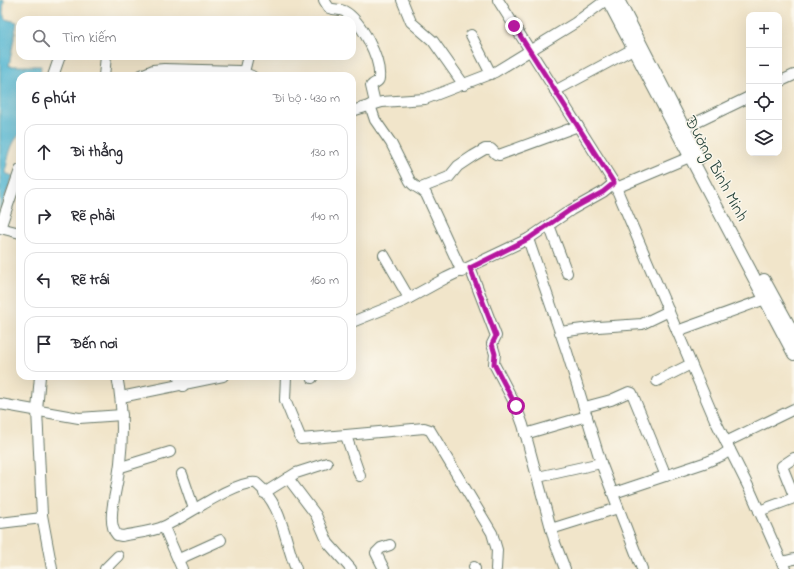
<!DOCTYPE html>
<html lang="vi">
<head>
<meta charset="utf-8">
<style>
	body { margin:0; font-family:"Indie Flower",sans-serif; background:#f2f2f3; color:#2b2b33 }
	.controls { position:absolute; right:12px; top:12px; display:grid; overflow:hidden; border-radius:8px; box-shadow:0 4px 16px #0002 }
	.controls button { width:36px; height:36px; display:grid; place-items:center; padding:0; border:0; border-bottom:1px solid #e1e1e2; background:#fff; color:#2b2b33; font:20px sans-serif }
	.stop { position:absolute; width:12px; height:12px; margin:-9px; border:3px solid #b5179e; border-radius:50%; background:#fff }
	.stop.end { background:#b5179e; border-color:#fff; box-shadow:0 1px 4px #0008 }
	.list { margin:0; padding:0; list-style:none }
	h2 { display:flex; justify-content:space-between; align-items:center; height:52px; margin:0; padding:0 16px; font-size:17px }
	h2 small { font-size:13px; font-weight:400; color:#7c7c81 }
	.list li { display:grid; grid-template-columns:26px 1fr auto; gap:12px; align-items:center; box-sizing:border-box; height:56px; margin:0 8px 8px; padding:0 8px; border:1px solid #e1e1e2; border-radius:12px }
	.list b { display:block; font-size:15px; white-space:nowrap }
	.list em { font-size:13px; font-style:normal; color:#7c7c81 }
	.icon { flex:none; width:22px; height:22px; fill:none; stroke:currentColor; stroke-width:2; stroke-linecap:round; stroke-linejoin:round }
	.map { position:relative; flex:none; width:794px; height:569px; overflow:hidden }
	.search { position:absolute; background:#fff; box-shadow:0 4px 16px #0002; left:16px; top:16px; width:340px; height:44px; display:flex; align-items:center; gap:10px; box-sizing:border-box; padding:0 14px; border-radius:12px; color:#7c7c81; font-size:15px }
	.panel { position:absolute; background:#fff; box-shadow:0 4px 16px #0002; left:16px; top:72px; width:340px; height:308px; border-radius:12px }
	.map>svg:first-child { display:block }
</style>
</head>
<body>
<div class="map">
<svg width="794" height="569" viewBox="0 0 794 569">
	<rect width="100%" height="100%" fill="#fbf7ec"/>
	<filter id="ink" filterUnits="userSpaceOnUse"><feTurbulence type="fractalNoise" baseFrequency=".025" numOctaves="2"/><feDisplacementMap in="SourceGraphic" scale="8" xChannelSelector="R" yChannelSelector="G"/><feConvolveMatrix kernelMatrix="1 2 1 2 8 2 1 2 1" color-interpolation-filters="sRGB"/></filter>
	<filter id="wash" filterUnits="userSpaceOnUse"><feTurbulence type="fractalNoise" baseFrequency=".012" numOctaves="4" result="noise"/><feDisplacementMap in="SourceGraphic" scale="16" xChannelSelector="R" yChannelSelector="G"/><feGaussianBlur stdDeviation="0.9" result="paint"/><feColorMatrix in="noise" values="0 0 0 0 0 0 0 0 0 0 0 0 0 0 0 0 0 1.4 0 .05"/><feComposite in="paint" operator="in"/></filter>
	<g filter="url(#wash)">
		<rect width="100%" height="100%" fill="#f1e5ca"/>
		<!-- water -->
		<path fill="#53b6d1" stroke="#397a82" d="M 0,0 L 4,0 L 3,13 L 5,19 L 17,22 L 9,66 L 41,66 L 40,76 L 20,76 L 20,134 C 10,143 8,160 5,173 L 13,176 L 0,210 Z"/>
	</g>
	<g filter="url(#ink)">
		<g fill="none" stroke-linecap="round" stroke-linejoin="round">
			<defs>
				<g id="minor">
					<path d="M 324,0 L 329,8 C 334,10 339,9 344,11 C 361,20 381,59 379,78 C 379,83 374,82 371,86 L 375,103"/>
					<polyline points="402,0 411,22 433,41 464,85"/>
					<polyline points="498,0 614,183 715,420 749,488 785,569"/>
					<polyline points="471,35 491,74"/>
					<polyline points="244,72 248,56"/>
					<polyline points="53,76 60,56"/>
					<polyline points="104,76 106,56"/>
					<polyline points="139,76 153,70 164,69 239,71 252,76"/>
					<polyline points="779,82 794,75"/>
					<polyline points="555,91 633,49"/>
					<path d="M 370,105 L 375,120 L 391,143 L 410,181 C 414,188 421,188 426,194 L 462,272"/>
					<polyline points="352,111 382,102 425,99 495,72 575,23 606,0"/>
					<polyline points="685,128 749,97"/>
					<polyline points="421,188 449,177 458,166 473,156 485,149 491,149 496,154 499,155 578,126"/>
					<polyline points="616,188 697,154"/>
					<polyline points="549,225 567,273"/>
					<polyline points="0,228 20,170"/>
					<polyline points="0,228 20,233"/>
					<polyline points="528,239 567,352 601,463 642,569"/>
					<polyline points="384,255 409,298"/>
					<polyline points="470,268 496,336 492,344 495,354 494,364 516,406 523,425 555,543 565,569"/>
					<polyline points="352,322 404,301 446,278 528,239 571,210 603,192 614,183"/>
					<polyline points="677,331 771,297"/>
					<polyline points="560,332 598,327 642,324 669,311"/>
					<polyline points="40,376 37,410 42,515 52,569"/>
					<path d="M 117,376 C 125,417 123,458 114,499 C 112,509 109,526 117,535 L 122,536 C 136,533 152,532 165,526 C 185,517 236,480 256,483 C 283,505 284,540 296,569"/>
					<polyline points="178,376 183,386"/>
					<polyline points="286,376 285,400 301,439 424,428 430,430 492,533 497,550 496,569"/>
					<polyline points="311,376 312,378"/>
					<polyline points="657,381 691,364"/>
					<polyline points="121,397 223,376"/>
					<polyline points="0,404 79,418 122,415"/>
					<polyline points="585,407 611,400 629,392 632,393 666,476"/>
					<polyline points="525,434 587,416"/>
					<polyline points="346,436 360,476"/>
					<polyline points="726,442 794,409"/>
					<polyline points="794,458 782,466 794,496"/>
					<polyline points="121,467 170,452"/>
					<polyline points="182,474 194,509"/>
					<polyline points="538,477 601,463"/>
					<polyline points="288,478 316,515 328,543 351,569"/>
					<polyline points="264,493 296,473 327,463"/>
					<polyline points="614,493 707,462 721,456 730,450"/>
					<polyline points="759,511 794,498"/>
					<polyline points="0,523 42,518"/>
					<polyline points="164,527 182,569"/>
					<polyline points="551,529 618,508"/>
					<polyline points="179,559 221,540"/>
					<polyline points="782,562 794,559"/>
					<polyline points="474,567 475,569"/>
					<polyline points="105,569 118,556"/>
					<polyline points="384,569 376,553 381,548 390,545"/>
				</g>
				<g id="major">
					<polyline points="608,0 794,354"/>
					<polyline points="618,0 699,158"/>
					<polyline points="764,280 794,335"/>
				</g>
			</defs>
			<!-- minor casing -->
			<use href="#minor" stroke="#687868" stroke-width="12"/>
			<!-- major casing -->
			<use href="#major" stroke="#687868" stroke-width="14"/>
			<!-- minor -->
			<use href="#minor" stroke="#fff" stroke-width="10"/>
			<!-- major -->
			<use href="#major" stroke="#fff" stroke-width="12"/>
		</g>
	</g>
	<g fill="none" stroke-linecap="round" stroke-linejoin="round" filter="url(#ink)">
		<!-- route -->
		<polyline stroke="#b5179e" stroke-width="5" points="514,26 614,183 603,192 570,210 528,239 470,268 496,336 492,344 495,354 494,364 516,406"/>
	</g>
	<g text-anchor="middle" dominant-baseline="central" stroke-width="3" stroke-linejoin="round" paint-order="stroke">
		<!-- street labels -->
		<g font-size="17" fill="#1f3d34" stroke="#fbf7ec">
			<text transform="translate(716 169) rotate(62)">Đường Binh Minh</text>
		</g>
	</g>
</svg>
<div class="controls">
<button>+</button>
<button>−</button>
<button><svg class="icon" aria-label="locate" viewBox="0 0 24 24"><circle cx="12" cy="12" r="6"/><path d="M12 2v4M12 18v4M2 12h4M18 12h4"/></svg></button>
<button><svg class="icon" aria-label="layers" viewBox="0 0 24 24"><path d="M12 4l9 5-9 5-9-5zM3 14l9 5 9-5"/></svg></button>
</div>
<div class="stop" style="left:516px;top:406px"></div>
<div class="stop end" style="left:514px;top:26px"></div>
<div class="search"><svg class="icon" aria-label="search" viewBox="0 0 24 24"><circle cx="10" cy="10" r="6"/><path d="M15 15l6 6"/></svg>Tìm kiếm</div>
<section class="panel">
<h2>6 phút<small>Đi bộ · 430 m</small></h2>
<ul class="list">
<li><svg class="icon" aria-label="ahead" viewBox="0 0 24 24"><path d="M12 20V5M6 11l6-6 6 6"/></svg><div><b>Đi thẳng</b></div><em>130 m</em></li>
<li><svg class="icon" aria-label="right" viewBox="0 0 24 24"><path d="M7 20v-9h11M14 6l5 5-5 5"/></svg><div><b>Rẽ phải</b></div><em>140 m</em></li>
<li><svg class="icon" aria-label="left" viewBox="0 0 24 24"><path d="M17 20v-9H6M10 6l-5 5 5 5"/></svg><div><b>Rẽ trái</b></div><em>160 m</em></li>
<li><svg class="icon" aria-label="arrive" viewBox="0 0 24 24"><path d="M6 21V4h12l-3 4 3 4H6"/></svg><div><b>Đến nơi</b></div></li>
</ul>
</section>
</div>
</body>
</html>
